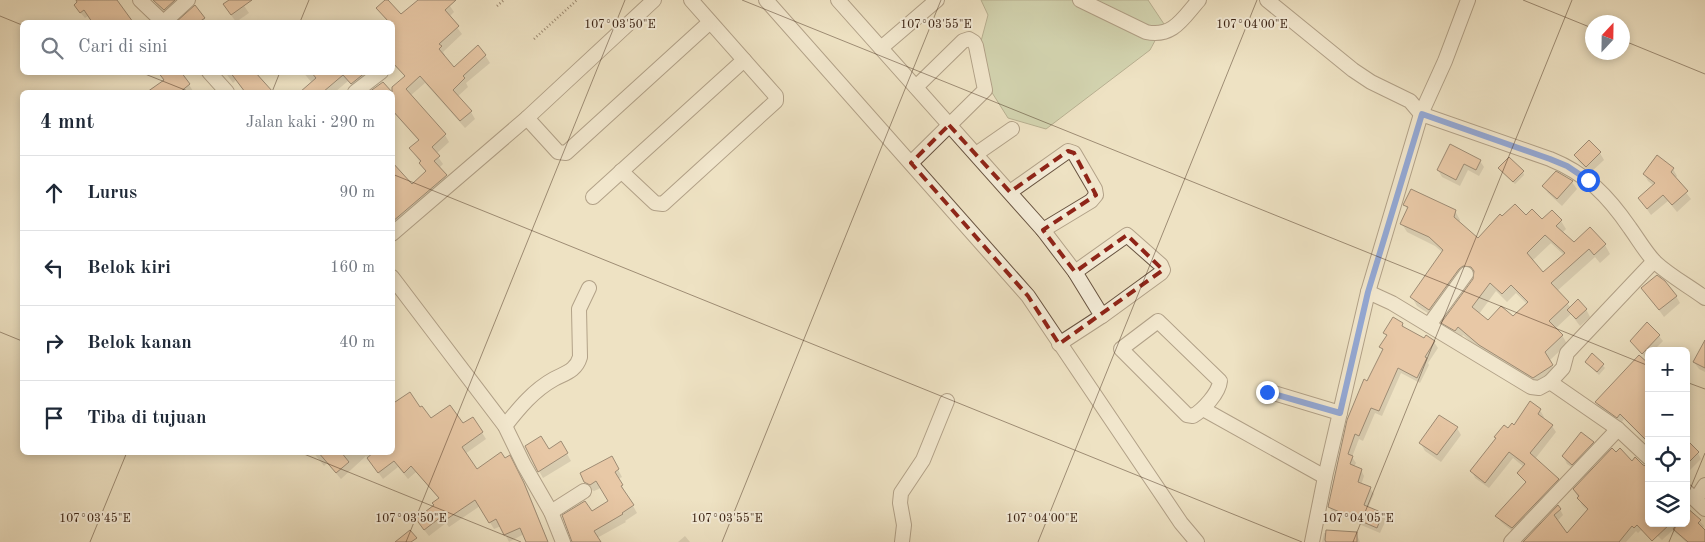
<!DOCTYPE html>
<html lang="id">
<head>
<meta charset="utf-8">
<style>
	body { margin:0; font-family:"Old Standard TT",serif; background:#f2f2f3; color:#1f2937 }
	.controls { position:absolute; right:15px; bottom:15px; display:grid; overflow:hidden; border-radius:8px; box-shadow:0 2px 8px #0003 }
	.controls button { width:45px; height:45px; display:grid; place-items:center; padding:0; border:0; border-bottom:1px solid #e0e1e3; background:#fff; color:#1f2937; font:25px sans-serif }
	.compass { position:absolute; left:1585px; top:15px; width:45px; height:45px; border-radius:50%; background:#fff; box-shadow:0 2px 8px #0003; rotate:22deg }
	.stop { position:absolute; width:15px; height:15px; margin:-11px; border:4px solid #2563eb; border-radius:50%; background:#fff }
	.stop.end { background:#2563eb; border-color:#fff; box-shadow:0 1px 5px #0008 }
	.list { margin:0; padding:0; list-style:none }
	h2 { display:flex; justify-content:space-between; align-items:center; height:65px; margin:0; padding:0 20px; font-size:21px }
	h2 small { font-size:16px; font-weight:400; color:#747a83 }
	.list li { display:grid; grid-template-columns:32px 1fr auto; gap:15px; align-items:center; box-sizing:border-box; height:75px; padding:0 20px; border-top:1px solid #e0e1e3 }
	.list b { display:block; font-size:19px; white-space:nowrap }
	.list em { font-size:16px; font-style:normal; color:#747a83 }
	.icon { flex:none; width:28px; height:28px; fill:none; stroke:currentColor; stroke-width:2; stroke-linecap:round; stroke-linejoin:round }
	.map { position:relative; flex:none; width:1705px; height:542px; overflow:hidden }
	.search { position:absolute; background:#fff; box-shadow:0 2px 8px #0003; left:20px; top:20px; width:375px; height:55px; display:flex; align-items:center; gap:12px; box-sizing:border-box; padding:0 18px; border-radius:8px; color:#747a83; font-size:19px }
	.panel { position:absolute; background:#fff; box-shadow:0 2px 8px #0003; left:20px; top:90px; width:375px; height:365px; border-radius:8px }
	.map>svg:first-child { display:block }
</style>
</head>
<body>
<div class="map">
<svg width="1705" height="542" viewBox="0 0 1705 542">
	<rect width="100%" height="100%" fill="#eee2c3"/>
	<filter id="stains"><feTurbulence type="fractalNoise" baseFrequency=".004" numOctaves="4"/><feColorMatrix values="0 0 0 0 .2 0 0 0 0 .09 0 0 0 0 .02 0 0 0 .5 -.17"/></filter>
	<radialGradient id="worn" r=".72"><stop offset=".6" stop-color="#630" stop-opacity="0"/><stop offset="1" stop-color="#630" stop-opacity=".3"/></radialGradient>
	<!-- green -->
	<polygon fill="#b2c499" stroke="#767456" points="981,0 1148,0 1164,24 1150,50 1046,129 1008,118 991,91 980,45 988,15"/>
	<!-- shadow -->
	<g fill="#0003" fill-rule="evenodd">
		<polygon points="82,0 115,0 132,22 93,22 88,16 85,18 79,11"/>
		<polygon points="154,0 177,0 181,6 168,17 158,7"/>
		<polygon points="231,0 240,0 249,13 236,22 229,12"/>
		<polygon points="387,0 401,16 419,0 446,0 454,12 449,17 462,34 443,52 445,55 443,56 454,68 485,55 490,63 466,83 468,87 457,97 471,112 475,119 465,128 425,83 410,96 445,135 449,142 436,154 443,164 439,168 450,183 392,233 392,164 412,186 427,173 411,149 419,141 394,113 392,115 392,92 371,92 382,84 390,92 406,77 395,66 392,69 392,22 388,22 378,8"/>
		<polygon points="195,7 206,22 178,22"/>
		<polygon points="181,72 193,91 192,92 151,92 165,81"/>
		<polygon points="225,72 257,72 263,84 271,92 245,92 236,80 233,83"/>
		<polygon points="303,72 380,72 356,90 348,81 335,92 302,92 312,83"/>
		<polygon points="1451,145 1480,161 1484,167 1479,176 1468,170 1460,186 1442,177 1438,170"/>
		<polygon points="1600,153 1604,160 1590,173 1579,162 1575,155"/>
		<polygon points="1499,168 1523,172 1524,175 1515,184"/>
		<polygon points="1673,169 1677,176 1675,179 1691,199 1677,212 1668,201 1651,215 1639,198 1654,186 1648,181 1644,174"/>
		<polygon points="1556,173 1572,182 1577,189 1562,206 1548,193 1544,186"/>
		<path d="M 1405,205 L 1455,211 L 1460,220 L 1459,223 L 1478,239 L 1526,217 L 1542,221 L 1561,221 L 1566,229 L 1562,233 L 1574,244 L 1590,229 L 1605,245 L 1610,254 L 1600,263 L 1595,257 L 1557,291 L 1571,308 L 1586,309 L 1590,317 L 1580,326 L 1571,314 L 1555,329 L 1562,335 L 1567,344 L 1549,361 L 1557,374 L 1539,386 L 1485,354 L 1463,335 L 1460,339 L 1448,331 L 1443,323 L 1475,279 L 1475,275 L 1468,274 L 1435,318 L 1417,306 L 1412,297 L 1442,252 L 1435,246 L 1407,232 L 1402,224 L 1408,211 ZM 1551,243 L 1564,255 L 1543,273 L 1532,261 ZM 1496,291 L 1507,302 L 1516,293 L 1527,304 L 1513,318 L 1488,322 L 1479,314 Z"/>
		<polygon points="1643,288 1676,296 1680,303 1664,317"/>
		<polygon points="1402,324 1406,329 1425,340 1434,342 1438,348 1428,363 1429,365 1420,383 1401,373 1382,416 1375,413 1363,441 1359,439 1352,457 1356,463 1354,467 1361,470 1364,476 1361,485 1370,488 1374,494 1368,508 1382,514 1386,520 1380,533 1333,513 1329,507 1368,383 1383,351 1380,347 1387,337 1385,333"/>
		<polygon points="1659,336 1663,341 1653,351 1649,351 1649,355 1646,358 1631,341"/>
		<polygon points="1705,347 1705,372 1699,369 1694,362"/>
		<polygon points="1592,355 1605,368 1599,375 1586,362"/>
		<polygon points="1649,365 1649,444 1624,419 1621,423 1599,408 1596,402"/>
		<polygon points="1530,403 1540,410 1544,417 1543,419 1552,426 1556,432 1535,459 1558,480 1561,486 1516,534 1501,522 1497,516 1526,483 1519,473 1524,467 1513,458 1489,488 1475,478 1472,471 1508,430 1514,426"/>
		<polygon points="420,409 431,419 463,425 473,418 486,439 465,454 477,471 509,457 528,491 548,542 527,542 524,534 509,542 501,526 494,529 480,506 449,527 446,523 429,536 421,526 440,500 416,472 408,479 398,467 383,479 366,456 341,479 327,463 324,466 313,452 392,452"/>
		<polygon points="1457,428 1461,435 1441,462 1425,451 1421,444"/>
		<polygon points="561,443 571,461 543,478 539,471 549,451"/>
		<polygon points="1593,443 1597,450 1577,471 1567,464 1563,456"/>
		<polygon points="1686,453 1698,453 1701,459 1686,474"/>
		<polygon points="612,458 622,477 618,479 637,513 625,521 626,522 597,538 599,542 572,542 591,513 609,501 601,488 594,491 590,489 581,474"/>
		<polygon points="1574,490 1649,523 1686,523 1686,505 1704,526 1702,529 1705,531 1705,542 1686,542 1673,530 1662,540 1647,526 1642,531 1641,530 1638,533 1636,531 1626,542 1525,542 1560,509 1563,515 1557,521 1567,535 1588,511 1582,505"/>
		<polygon points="1324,533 1356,533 1360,542 1322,542"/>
		<polygon points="685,536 690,542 678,542"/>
	</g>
	<!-- building -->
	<g fill="#dfa884" stroke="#3b2314" fill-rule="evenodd">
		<polygon points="76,0 117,0 133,22 92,22 84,10 80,13 74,5 77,2"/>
		<polygon points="153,0 175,0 164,10"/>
		<polygon points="229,0 252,0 231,15 223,4"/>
		<polygon points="385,0 388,0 401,14 418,0 456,0 445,10 459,26 439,44 442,46 439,49 454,67 478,45 486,55 463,76 465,78 453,90 472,111 460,121 420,76 406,89 446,134 432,147 440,156 434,161 447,175 392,222 392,162 412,184 426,171 419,163 421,161 409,148 419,140 392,110 392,87 405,76 392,62 392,22 389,22 376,8"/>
		<polygon points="195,5 205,18 199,22 176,22"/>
		<polygon points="158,72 181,72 190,84 180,92 147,92 164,80"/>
		<polygon points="230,72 255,72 273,92 245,92"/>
		<polygon points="311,72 366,72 351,84 343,75 323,92 300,92 316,78"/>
		<polygon points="383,82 392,92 369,92"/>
		<polygon points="1589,140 1601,152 1586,167 1574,155"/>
		<polygon points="1450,144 1481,160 1476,170 1464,164 1456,180 1437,170"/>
		<polygon points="1657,155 1674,168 1671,172 1688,191 1672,205 1663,195 1647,209 1638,198 1655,183 1643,174"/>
		<polygon points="1509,157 1524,171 1513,182 1498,168"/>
		<polygon points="1556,171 1573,181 1557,199 1542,186"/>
		<path d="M 1411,189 L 1456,210 L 1454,217 L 1478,238 L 1500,214 L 1502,216 L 1515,204 L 1526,215 L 1532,209 L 1542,219 L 1552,210 L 1562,220 L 1556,226 L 1574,242 L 1590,227 L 1606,244 L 1594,255 L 1589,249 L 1551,283 L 1569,302 L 1549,321 L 1563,335 L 1545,352 L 1553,365 L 1533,378 L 1479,345 L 1458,327 L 1455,331 L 1441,323 L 1473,279 L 1474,271 L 1471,267 L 1463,266 L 1459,269 L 1429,310 L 1410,297 L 1443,250 L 1429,237 L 1400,224 L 1408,207 L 1403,205 ZM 1545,235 L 1565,253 L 1543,272 L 1527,253 ZM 1490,283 L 1502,294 L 1511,285 L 1528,302 L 1513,316 L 1501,306 L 1488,320 L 1472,307 Z"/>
		<polygon points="1657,275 1665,281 1677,296 1659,310 1641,288"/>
		<polygon points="1578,299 1587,309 1576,319 1567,310"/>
		<polygon points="1393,317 1403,323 1402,326 1424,338 1426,335 1435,341 1425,357 1427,358 1417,378 1398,368 1379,411 1371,408 1359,436 1355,434 1348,454 1353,456 1350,464 1362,469 1358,482 1371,487 1364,505 1383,513 1377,528 1328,507 1347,420 1364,379 1367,381 1383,349 1379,347 1387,335 1383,333"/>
		<polygon points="1647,322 1660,335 1642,354 1630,341"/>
		<polygon points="1705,340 1705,368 1693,362"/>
		<polygon points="1592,353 1604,364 1597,372 1585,362"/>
		<polygon points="1639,355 1649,364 1649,443 1620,414 1617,418 1595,402"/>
		<polygon points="410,392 420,407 422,406 431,418 450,405 463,423 473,417 483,432 462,447 477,469 501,452 505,458 510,455 524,483 548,542 526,542 520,528 504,535 496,519 489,523 475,500 444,521 441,517 424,530 416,519 434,505 432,503 439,498 411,466 404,473 394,461 378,473 367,458 374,452 392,452 392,404"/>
		<polygon points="1530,401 1541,409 1538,414 1553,425 1530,453 1559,479 1512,528 1495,516 1526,482 1517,473 1525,464 1509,452 1485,483 1470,471 1496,438 1494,437 1504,425 1508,428 1512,423 1514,425"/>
		<polygon points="1439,415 1458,427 1437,455 1419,443"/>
		<polygon points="1581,432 1594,442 1572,465 1562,456"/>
		<polygon points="541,436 549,449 561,441 568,453 538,472 525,446"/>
		<polygon points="1686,439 1699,452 1686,465"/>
		<polygon points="1612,448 1616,452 1620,448 1632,461 1635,457 1643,465 1649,467 1649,523 1671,523 1652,541 1637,525 1634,528 1632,526 1619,542 1523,542 1558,505 1561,509 1554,515 1567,533 1588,509 1577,498 1579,496 1573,489"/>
		<polygon points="318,452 341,452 349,462 336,473"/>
		<polygon points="612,456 619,469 615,472 623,485 621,486 634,505 622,513 623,514 594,531 601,542 572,542 562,515 585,501 592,511 608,501 596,481 590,485 584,482 580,473"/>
		<polygon points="1686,507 1701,520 1698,523 1705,530 1705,542 1688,542 1673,529 1678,523 1686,523"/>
		<polygon points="410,530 417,538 411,542 395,542"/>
		<polygon points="1326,530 1357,532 1357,542 1326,542 1325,540"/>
	</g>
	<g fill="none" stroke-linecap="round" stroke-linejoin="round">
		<defs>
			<g id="minor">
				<polyline points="140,0 163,22"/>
				<polyline points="766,0 1028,296 1181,523 1197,542"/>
				<polyline points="838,0 1043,230 1075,272 1102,316"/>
				<path d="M 1080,0 L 1146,32 C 1173,38 1183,18 1199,0"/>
				<path d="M 1267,0 L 1353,70 L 1371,82 L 1410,101 L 1421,114 L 1550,159 C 1587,174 1608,196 1630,228 C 1638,239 1646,253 1655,262 C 1670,276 1689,286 1705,298"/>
				<polyline points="164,22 188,0"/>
				<polyline points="881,48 937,0"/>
				<polyline points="209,72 227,92"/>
				<polyline points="355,92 381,72"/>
				<polyline points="527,118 558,152 566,153 710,22"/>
				<polyline points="976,154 1012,129"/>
				<polyline points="911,163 985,90 976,46 974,42 969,39 963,41 916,87"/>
				<polyline points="621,171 655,203 663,204 776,101 776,96 691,0"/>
				<polyline points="1010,192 1068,151 1074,153 1095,189 1096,195 1091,201 1043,230"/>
				<polyline points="593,197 744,60"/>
				<polyline points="392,234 527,118 654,0"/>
				<polyline points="392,277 505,426 524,465 551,512 563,542"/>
				<polyline points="1368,292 1392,303 1531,387 1539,388 1550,382 1618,429 1649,458"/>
				<path d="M 1158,321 L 1220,381 C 1219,393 1203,410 1193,416 L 1187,415 L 1121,349 Z"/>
				<polyline points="1429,325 1466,274"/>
				<polyline points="1059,344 1102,316 1161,273 1163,270 1161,265 1127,235 1075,272"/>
				<polyline points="1550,382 1563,368 1567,353 1654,261"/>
				<polyline points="1267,391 1340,413"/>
				<polyline points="1203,409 1325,477"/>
				<path d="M 505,426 C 519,408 534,390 554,379 C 565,373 576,371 580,357 L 579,309 L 589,288"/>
				<polyline points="1686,491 1705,509"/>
				<polyline points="1696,499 1705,485"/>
				<polyline points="551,512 584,491"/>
				<polyline points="902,542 904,525 900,503 901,493 923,460 947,401"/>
				<polyline points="1312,542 1325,477 1368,292 1421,114 1445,61 1468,0"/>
				<polyline points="1511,542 1618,429"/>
			</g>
		</defs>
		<!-- minor casing -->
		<use href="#minor" stroke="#685340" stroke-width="16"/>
		<!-- path -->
		<g stroke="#3b2314" stroke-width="2.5" stroke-dasharray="1 2.5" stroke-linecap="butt">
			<polyline points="497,6 504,0"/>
			<polyline points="534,39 577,0"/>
		</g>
		<!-- minor -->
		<use href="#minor" stroke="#f4ecd8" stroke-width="14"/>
	</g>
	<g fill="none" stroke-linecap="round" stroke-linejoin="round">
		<!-- route -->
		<polyline stroke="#2563eb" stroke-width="6" points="1267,392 1340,413 1368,292 1422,114 1550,159 1567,166 1588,180"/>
	</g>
	<!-- marked area -->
	<path d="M0 0H1705V542H0ZM 949,125 L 1010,192 L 1068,151 L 1074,153 L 1096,195 L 1043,230 L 1075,272 L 1127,235 L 1163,270 L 1059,344 L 1028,296 L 911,163 Z" fill="#eee2c3" fill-opacity=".55" fill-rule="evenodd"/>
	<path fill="none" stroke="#8f2418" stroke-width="4" stroke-dasharray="10 6" stroke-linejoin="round" d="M 949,125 L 1010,192 L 1068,151 L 1074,153 L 1096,195 L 1043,230 L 1075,272 L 1127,235 L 1163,270 L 1059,344 L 1028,296 L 911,163 Z"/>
	<!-- ticks -->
	<path fill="none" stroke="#3b2314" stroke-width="1" stroke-opacity="0.45" d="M 742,0 L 1649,366M 1523,0 L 1592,28M 0,16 L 22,25M 300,22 L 309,0M 1622,40 L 1705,74M 140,72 L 190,92M 272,92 L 280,72M 392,174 L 1302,542M 0,332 L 22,341M 1686,382 L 1705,389M 299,452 L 521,542M 1686,499 L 1705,453M 90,542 L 127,452M 406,542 L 625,0M 722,542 L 941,0M 1038,542 L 1257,0M 1353,542 L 1572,0M 1669,542 L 1677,523"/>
	<g font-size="12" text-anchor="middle" fill="#3b2314" stroke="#f4ecd8" stroke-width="4" stroke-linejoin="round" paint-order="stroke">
		<text x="620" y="28">107°03'50"E</text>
		<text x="936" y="28">107°03'55"E</text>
		<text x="1252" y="28">107°04'00"E</text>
		<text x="95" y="522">107°03'45"E</text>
		<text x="411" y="522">107°03'50"E</text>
		<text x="727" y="522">107°03'55"E</text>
		<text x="1042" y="522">107°04'00"E</text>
		<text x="1358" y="522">107°04'05"E</text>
	</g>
	<rect width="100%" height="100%" filter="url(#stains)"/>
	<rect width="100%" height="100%" fill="url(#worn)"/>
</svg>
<div class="controls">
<button>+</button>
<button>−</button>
<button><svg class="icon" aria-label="locate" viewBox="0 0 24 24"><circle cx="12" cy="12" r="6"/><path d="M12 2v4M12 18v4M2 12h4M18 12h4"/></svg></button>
<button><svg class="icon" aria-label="layers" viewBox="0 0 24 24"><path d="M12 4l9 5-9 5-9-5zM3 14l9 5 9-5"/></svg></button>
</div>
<svg class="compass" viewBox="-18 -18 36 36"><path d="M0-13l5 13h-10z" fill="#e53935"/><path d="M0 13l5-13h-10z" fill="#747a83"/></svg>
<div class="stop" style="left:1588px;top:180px"></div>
<div class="stop end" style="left:1267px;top:392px"></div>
<div class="search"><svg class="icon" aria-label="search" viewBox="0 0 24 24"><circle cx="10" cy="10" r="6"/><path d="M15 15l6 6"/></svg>Cari di sini</div>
<section class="panel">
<h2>4 mnt<small>Jalan kaki · 290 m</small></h2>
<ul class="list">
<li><svg class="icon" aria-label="ahead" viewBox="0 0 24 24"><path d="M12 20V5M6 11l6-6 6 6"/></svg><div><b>Lurus</b></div><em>90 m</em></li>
<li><svg class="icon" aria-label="left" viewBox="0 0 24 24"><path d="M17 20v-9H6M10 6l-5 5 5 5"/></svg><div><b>Belok kiri</b></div><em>160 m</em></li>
<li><svg class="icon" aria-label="right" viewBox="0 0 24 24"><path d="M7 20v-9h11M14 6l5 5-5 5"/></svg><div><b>Belok kanan</b></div><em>40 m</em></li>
<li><svg class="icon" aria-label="arrive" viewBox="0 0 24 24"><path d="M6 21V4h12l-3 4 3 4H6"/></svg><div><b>Tiba di tujuan</b></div></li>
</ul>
</section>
</div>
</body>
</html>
